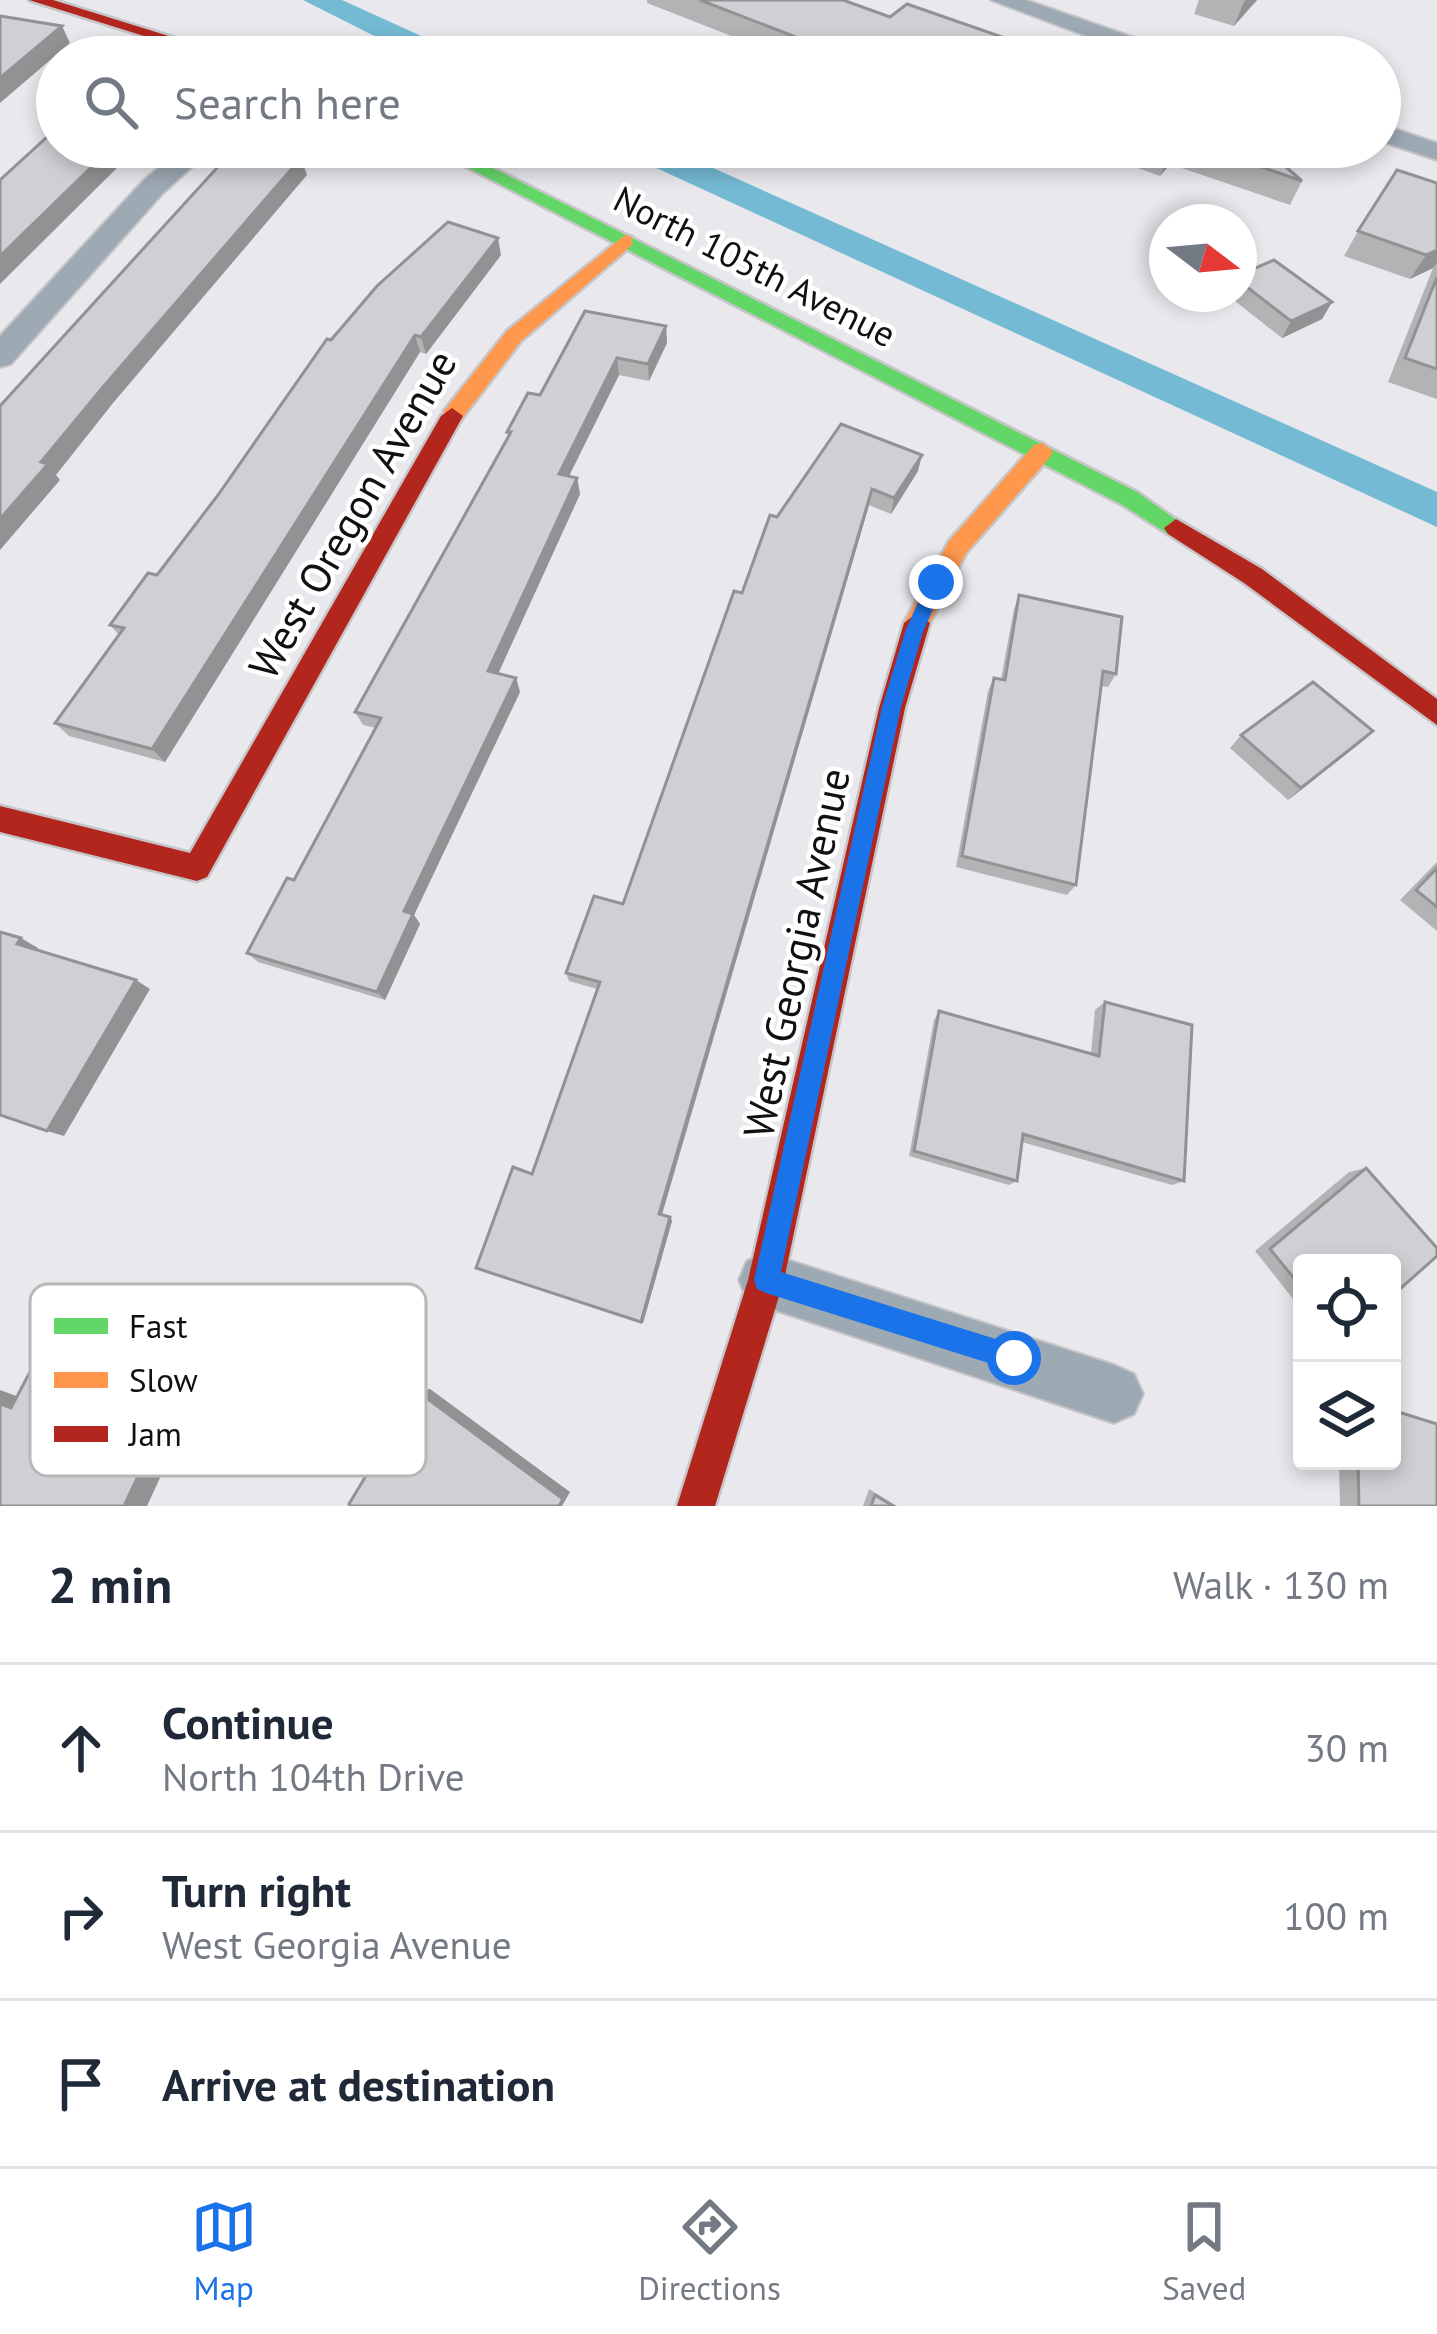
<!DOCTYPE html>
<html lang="en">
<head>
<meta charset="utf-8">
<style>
	body { margin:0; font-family:"PT Sans",sans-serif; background:#f2f2f3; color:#1f2937 }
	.controls { position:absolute; right:36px; bottom:36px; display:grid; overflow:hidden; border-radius:12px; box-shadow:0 6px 18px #0003 }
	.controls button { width:108px; height:108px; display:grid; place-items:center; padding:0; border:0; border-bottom:3px solid #e0e1e3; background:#fff; color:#1f2937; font:60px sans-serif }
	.compass { position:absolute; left:1149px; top:204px; width:108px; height:108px; border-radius:50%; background:#fff; box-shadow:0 6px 18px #0003; rotate:106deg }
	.stop { position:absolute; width:36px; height:36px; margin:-27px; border:9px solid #1a73e8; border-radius:50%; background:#fff }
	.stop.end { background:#1a73e8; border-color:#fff; box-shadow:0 3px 12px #0008 }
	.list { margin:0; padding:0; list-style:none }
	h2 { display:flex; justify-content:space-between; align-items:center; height:156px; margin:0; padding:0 48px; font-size:51px }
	h2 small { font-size:39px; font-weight:400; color:#747a83 }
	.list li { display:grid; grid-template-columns:78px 1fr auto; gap:36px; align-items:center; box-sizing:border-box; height:168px; padding:0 48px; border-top:3px solid #e0e1e3 }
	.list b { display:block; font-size:45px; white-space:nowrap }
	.list p { margin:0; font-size:39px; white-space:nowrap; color:#747a83 }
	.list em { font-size:39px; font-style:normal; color:#747a83 }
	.icon { flex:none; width:66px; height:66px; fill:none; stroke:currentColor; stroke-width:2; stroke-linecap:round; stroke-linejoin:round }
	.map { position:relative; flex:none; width:1437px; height:1506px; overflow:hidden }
	.search { position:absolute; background:#fff; box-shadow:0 6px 18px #0003; left:36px; right:36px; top:36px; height:132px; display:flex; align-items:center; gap:30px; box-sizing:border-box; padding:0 42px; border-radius:66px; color:#747a83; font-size:45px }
	.sheet { height:660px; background:#fff }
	nav { display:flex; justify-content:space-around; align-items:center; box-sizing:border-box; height:168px; border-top:3px solid #e0e1e3; background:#fff; font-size:33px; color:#747a83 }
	nav a { display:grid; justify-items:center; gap:6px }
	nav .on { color:#1a73e8 }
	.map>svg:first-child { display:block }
</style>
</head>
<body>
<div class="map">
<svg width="1437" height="1506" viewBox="0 0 1437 1506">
	<rect width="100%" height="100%" fill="#e8e8ed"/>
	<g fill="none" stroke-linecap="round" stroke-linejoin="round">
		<!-- canal -->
		<g fill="#74bad4" fill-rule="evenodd">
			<polygon points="303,0 342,0 452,50 456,57 416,57"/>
			<polygon points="621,147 666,147 1437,492 1437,527 626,154"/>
		</g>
		<defs>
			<g id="street">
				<polygon points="991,0 1026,0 1175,52 1179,57 1142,57"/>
				<polygon points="1380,124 1437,143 1437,160 1380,141"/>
				<polygon points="183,147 214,147 163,193 11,364 0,367 0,336 143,181"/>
				<polygon points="766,1253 1114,1365 1134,1374 1143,1394 1134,1414 1114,1423 766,1307 747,1299 739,1280 747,1261"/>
			</g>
			<polygon id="fast" points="428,147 451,147 1137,492 1188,528 1176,537 1168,534 1121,504"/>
			<g id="slow">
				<polygon points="625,235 632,237 632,245 521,341 460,421 444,421 444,411 507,331"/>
				<polygon points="1042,443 1053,451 1050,457 966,553 926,630 908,630 904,623 949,541 1034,445"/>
			</g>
			<g id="jam">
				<polygon points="29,0 53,0 236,57 211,57"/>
				<polygon points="452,408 463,416 207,877 197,881 0,832 0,806 190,853 441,416"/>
				<polygon points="1176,519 1262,569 1437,699 1437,725 1244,583 1168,534 1164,528"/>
				<polygon points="917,613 930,623 905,708 784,1280 715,1506 677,1506 748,1280 879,708 904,623"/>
			</g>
		</defs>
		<!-- street casing -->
		<use href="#street" stroke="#c6c6c9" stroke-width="4"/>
		<!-- fast casing -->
		<use href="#fast" stroke="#c6c6c9" stroke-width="5"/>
		<!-- slow casing -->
		<use href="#slow" stroke="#c6c6c9" stroke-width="5"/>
		<!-- jam casing -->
		<use href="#jam" stroke="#c6c6c9" stroke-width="5"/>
		<!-- street -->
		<use href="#street" fill="#9da9b3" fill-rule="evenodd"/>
		<!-- fast -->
		<use href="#fast" fill="#63d668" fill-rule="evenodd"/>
		<!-- slow -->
		<use href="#slow" fill="#ff974d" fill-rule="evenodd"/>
		<!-- jam -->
		<use href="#jam" fill="#b3261e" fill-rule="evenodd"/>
	</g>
	<!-- wall -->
	<g fill="#b3b2b5">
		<polygon points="647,0 843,0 890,17 1005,38 1000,57 785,57 647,3"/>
		<polygon points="1199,0 1257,0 1234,26 1194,14"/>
		<polygon points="1126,147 1263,147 1302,181 1290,205 1170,164 1160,176 1121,162"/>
		<polygon points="1437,183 1437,399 1388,382 1433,268 1410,279 1344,256 1358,231"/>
		<polygon points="501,255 426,354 420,352 165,762 69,736 55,723 119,635 110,625 157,575 218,495 331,340"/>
		<polygon points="1239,275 1332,302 1322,319 1282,338 1226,294 1239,294"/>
		<polygon points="666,326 667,343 649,381 619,375 569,476 577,478 580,494 498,673 516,678 520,692 414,915 420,924 385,1000 258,962 247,953 294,880 376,728 363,725 355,712 508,438 507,432 540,395"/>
		<polygon points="918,471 891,514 869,505 662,1215 670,1217 672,1221 643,1323 532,1174 597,989 569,981 566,973 623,904 742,593 777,517"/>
		<polygon points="1019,595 1116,674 1108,687 1101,686 1076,885 1067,895 956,867 988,691 994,678 1001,679 1014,609"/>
		<polygon points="1241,735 1359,744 1288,800 1230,748"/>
		<polygon points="1437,862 1437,931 1400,900"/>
		<polygon points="1105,1002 1184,1181 1172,1185 1022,1142 1017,1181 1009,1185 909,1156 934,1020 939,1011 1091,1053 1095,1010"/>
		<polygon points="1366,1168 1302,1263 1302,1310 1255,1251 1349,1172"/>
		<polygon points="1339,1461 1392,1461 1437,1506 1340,1506"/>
		<polygon points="869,1489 897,1506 863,1506"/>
	</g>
	<!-- shaded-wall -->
	<g fill="#929194">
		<polygon points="1246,0 1257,0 1234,26 1244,2"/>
		<polygon points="62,26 70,43 0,103 0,78"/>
		<polygon points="1005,38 1000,57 982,57"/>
		<polygon points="112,147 138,147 0,284 0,256"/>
		<polygon points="1173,147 1176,147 1170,164 1160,176"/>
		<polygon points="301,158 307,175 113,403 56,475 60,480 0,550 0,519 41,462 103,387"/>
		<polygon points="498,238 501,255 426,354 421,337"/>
		<polygon points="1437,250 1437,263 1433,268 1410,279 1426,255"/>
		<polygon points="1332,302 1322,319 1282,338 1291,321"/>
		<polygon points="666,326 667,343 649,381 648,364"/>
		<polygon points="415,335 420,352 165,762 152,749"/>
		<polygon points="617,358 619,375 562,490 559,474"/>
		<polygon points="922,455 918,471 891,514 894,498"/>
		<polygon points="577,478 580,494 493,685 488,671"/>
		<polygon points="872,489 869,505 661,1217 659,1214"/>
		<polygon points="516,678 520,692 414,915 420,924 385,1000 377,992 404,911"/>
		<polygon points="1373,731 1359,744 1288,800 1301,788"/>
		<polygon points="21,938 38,948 34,953 17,944"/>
		<polygon points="136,980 150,989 64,1136 47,1131"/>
		<polygon points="670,1217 672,1221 643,1323 641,1322"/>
		<polygon points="43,1347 71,1347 199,1393 147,1506 124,1506"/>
		<polygon points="430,1389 570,1492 562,1506 559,1506 417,1391"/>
		<polygon points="0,1390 41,1405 11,1408 0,1404"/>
	</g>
	<!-- building -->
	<g fill="#d0cfd3" stroke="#929194" stroke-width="3">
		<polygon points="700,0 843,0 890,17 907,4 1005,38 982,57 920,57 903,51 894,57 803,57 819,46"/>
		<polygon points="0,16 62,26 0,78"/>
		<polygon points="57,128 57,147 112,147 0,256 0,180"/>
		<polygon points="236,147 301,158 103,387 41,462 48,464 0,519 0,406"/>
		<polygon points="1204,147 1263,147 1302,181"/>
		<polygon points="1397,170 1437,183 1437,250 1426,255 1358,231"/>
		<polygon points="448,222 498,238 421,337 415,335 152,749 55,723 124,628 110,625 148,573 157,575 218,495 327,339 331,340 377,286"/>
		<polygon points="1274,260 1332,302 1291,321 1239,281 1239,275"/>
		<polygon points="1437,277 1437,369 1405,358"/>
		<polygon points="585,311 666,326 648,364 617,358 559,474 577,478 488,671 516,678 404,911 413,914 377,992 247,953 287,878 294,880 381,718 355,712 511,432 507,432 528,393 540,395"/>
		<polygon points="841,424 922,455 894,498 872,489 659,1214 670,1217 641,1322 476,1268 513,1167 532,1174 600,982 566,973 594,896 623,904 734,591 742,593 770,515 777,517"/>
		<polygon points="1019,595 1122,617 1116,674 1103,671 1076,885 962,856 994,678 1005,680"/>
		<polygon points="1313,682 1373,731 1301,788 1241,735"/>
		<polygon points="1437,868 1437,907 1416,890"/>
		<polygon points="0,932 21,938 17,944 136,980 47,1131 0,1115"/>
		<polygon points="1105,1002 1192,1025 1184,1181 1023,1134 1017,1181 914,1151 939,1011 1099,1056"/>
		<polygon points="1366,1168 1437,1248 1437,1256 1392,1296 1392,1263 1302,1263 1302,1288 1270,1249"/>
		<polygon points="43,1347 176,1396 124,1506 0,1506 0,1404 11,1408"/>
		<polygon points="417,1391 563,1499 559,1506 351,1506 349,1504"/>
		<polygon points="1392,1410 1437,1424 1437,1506 1359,1506 1358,1461 1392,1461"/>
		<polygon points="875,1495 893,1506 871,1506"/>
	</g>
	<!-- route -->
	<polygon fill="#1a73e8" points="936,575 945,582 923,632 901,707 781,1272 1024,1348 1027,1358 1024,1367 1014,1371 766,1293 757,1289 754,1280 882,707 905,632 929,577"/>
	<g text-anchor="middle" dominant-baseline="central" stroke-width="9" stroke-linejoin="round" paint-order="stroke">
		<!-- far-street labels -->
		<g font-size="36" fill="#101013" stroke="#fff">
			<text transform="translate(755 266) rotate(27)">North 105th Avenue</text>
		</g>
		<!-- street labels -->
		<g font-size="42" fill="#101013" stroke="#fff">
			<text transform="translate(352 514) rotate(-60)">West Oregon Avenue</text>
			<text transform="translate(796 953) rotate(-78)">West Georgia Avenue</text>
		</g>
	</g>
	<!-- legend -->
	<rect x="30" y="1284" width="396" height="192" rx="18" fill="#fff" stroke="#b7b7b8" stroke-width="3"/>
	<rect x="54" y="1318" width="54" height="16" fill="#63d668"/>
	<rect x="54" y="1372" width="54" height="16" fill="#ff974d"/>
	<rect x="54" y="1426" width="54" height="16" fill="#b3261e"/>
	<g font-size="33" fill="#101013">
		<text x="129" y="1338">Fast</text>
		<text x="129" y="1392">Slow</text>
		<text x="129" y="1446">Jam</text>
	</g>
</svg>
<div class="controls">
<button><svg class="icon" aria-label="locate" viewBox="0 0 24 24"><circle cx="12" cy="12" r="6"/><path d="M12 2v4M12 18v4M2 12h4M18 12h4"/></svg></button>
<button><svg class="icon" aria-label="layers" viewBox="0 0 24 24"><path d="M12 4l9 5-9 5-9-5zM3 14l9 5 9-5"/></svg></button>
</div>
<svg class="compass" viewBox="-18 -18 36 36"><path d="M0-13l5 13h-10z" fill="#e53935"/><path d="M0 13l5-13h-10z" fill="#747a83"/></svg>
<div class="stop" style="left:1014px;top:1358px"></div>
<div class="stop end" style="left:936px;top:582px"></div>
<div class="search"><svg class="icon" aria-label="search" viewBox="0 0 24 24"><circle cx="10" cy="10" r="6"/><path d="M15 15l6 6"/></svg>Search here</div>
</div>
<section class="sheet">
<h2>2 min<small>Walk · 130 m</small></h2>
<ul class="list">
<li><svg class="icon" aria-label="ahead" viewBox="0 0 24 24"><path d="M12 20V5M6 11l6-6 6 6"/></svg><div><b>Continue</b><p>North 104th Drive</p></div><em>30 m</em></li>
<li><svg class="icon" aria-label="right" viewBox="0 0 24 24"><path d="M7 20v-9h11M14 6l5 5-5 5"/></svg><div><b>Turn right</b><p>West Georgia Avenue</p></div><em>100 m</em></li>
<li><svg class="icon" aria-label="arrive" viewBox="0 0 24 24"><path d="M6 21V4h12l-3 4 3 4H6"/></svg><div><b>Arrive at destination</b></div></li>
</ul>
</section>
<nav>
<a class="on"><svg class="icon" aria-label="map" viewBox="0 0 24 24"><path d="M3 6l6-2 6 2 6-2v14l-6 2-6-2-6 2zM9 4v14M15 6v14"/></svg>Map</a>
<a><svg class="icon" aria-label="directions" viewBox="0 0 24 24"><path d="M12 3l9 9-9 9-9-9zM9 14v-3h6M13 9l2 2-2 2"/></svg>Directions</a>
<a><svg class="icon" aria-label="saved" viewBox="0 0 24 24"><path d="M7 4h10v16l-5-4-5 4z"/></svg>Saved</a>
</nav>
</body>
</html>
